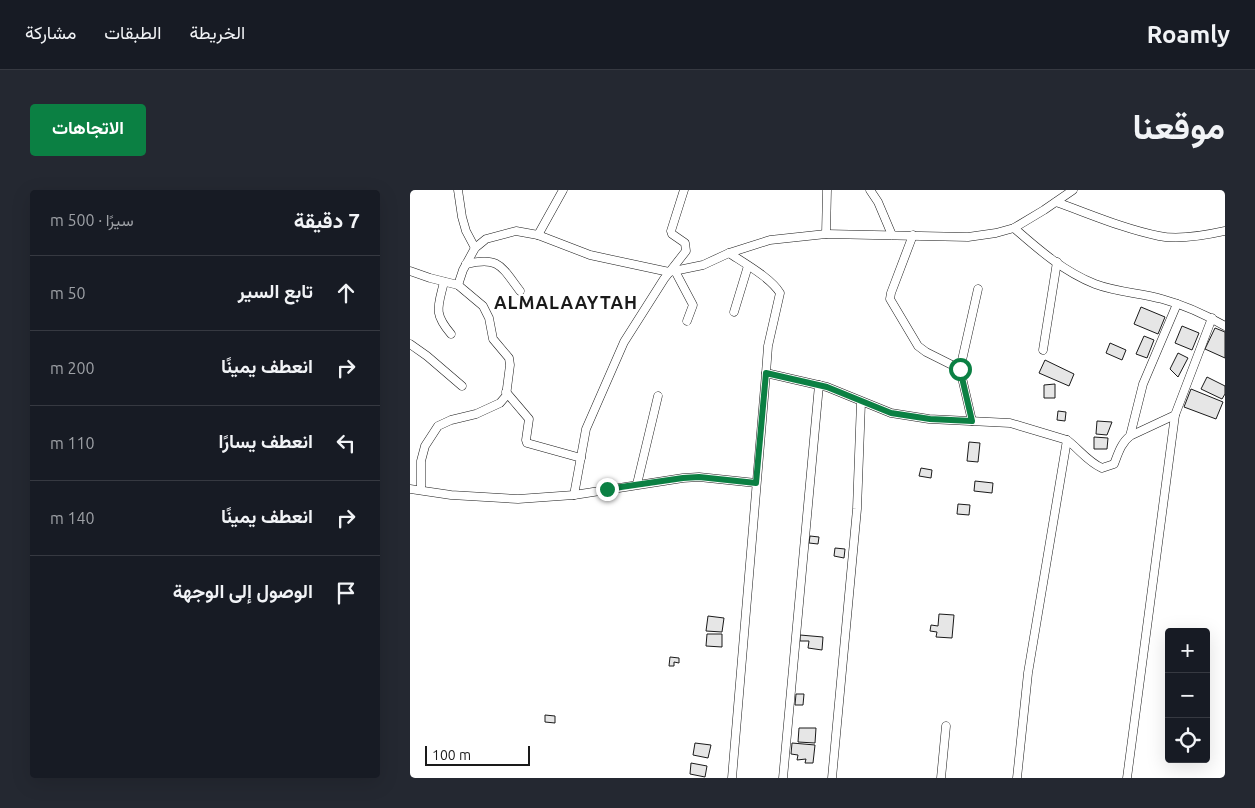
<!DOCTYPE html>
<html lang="ar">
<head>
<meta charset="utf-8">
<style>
	body { margin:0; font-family:Ubuntu,Vazirmatn,sans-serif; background:#242831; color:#f1f3f6; direction:rtl }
	.controls { position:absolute; right:15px; bottom:15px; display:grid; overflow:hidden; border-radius:5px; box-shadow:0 5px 20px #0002 }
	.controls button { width:45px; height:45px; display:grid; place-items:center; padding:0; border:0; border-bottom:1px solid #363941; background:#171b24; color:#f1f3f6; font:25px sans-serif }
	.scale { position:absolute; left:15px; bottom:12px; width:105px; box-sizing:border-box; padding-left:5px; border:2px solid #1a1a1a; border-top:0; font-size:14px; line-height:18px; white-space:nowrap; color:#1a1a1a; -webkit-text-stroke:4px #fff; paint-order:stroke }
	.stop { position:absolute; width:15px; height:15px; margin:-11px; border:4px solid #0b8043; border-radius:50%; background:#fff }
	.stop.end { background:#0b8043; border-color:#fff; box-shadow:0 1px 5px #0008 }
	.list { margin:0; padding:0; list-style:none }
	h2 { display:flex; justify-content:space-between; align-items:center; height:65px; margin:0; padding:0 20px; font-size:21px }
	h2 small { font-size:16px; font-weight:400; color:#9ea1a6 }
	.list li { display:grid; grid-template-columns:32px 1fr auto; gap:15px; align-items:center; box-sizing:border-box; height:75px; padding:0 20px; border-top:1px solid #363941 }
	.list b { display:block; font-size:19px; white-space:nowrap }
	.list em { font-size:16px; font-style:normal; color:#9ea1a6 }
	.icon { flex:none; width:28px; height:28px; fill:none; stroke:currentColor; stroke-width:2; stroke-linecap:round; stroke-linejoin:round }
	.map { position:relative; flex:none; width:815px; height:588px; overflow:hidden; direction:ltr; border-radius:5px }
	header { display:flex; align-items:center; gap:30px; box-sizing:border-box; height:70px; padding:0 25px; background:#171b24; border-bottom:1px solid #363941 }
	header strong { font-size:24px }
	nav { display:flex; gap:28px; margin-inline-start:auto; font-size:18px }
	.intro { display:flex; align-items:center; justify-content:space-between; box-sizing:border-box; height:120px; padding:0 30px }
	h1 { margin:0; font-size:35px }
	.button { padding:12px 22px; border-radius:5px; background:#0b8043; color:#fff; font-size:18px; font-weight:700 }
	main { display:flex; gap:30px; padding:0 30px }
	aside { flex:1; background:#171b24; border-radius:5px; box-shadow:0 5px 20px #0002 }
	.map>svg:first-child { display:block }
</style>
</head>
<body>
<header>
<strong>Roamly</strong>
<nav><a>الخريطة</a><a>الطبقات</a><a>مشاركة</a></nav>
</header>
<div class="intro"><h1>موقعنا</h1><a class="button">الاتجاهات</a></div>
<main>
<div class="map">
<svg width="815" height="588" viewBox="0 0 815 588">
	<rect width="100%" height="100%" fill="#fff"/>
	<!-- building -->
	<g fill="#e6e6e6" stroke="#1a1a1a">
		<polygon points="731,117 755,127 748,144 724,134"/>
		<polygon points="772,136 789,143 782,160 765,153"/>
		<polygon points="805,138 815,142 815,168 795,159"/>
		<polygon points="734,146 744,150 737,168 726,164"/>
		<polygon points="700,153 716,160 712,170 696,163"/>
		<polygon points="768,163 778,168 768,187 760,179"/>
		<polygon points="635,170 664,184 659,196 629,183"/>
		<polygon points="797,187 815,196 815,204 812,209 791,199"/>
		<polygon points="645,194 645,208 634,208 634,195"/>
		<polygon points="781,199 813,212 806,229 774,217"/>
		<polygon points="648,221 656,222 655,231 647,230"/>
		<polygon points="687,231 702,232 697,245 686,244"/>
		<polygon points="684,247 698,248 697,259 684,259"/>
		<polygon points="559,252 570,253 568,272 557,271"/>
		<polygon points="511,278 522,280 521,288 509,286"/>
		<polygon points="565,291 583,293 582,303 564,301"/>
		<polygon points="548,314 560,315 559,325 547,324"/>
		<polygon points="400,346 409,347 408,354 399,353"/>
		<polygon points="425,358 435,359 434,368 424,366"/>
		<polygon points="529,424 544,425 542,448 526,447 527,442 520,441 521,435 528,436"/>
		<polygon points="298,426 314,428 312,442 296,441"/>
		<polygon points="297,444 312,444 312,457 296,456"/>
		<polygon points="390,445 413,447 412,460 398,458 399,451 390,451"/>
		<polygon points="260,467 269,468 269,473 264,472 264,476 259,476"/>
		<polygon points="386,504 394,504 393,515 385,515"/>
		<polygon points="135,525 145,526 145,533 135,532"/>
		<polygon points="389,538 406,538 405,553 388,552"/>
		<polygon points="285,553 301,555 298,568 283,565"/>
		<polygon points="382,553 405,555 403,573 395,573 396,569 387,570 388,565 381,564"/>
		<polygon points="281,573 297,576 295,587 280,584"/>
	</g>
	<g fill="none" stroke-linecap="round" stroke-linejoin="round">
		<defs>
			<g id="minor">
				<polyline points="48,0 52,27 56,41 65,58"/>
				<polyline points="460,0 468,12 482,45"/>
				<path d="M 646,12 C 680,24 714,39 749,46 C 767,50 797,45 815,41"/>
				<path d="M 604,38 C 628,59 654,82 685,94 C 706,102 730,103 752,109 C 774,115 796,125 815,136"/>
				<polyline points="416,44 417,0"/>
				<polyline points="128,45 153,0"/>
				<polyline points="503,45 481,103 480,109 508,156 516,162 550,179 562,231"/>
				<path d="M 319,63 C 334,73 361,88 370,103 L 358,156 L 356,183 L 417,197 L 481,223 L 519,229 L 600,233 L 657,250 C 669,259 678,272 692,278 L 704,274 C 708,264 711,253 720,246 L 765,225 L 802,128"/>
				<path d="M 56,74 C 89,66 91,76 110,101"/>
				<polyline points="0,81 20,88 48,95 53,80 65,58 76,49 106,41 128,45 180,65 259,82 293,75 319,63 360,50 416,44 558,47 586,43 604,38 634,20 663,0"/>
				<polyline points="265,81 283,115 277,131"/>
				<path d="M 34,92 C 28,117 23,123 41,144"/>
				<polyline points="324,122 338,76"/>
				<polyline points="0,154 17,166 52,196"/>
				<polyline points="633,160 647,72"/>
				<polyline points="550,179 568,99"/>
				<polyline points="96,202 119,229 116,250 117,253 171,268"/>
				<polyline points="720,246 733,194 767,114"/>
				<polyline points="227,294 248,206"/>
				<polyline points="0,299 41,305 108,309 164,305 273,288 289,287 346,293"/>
				<polyline points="11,300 11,271 15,256 28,236 41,230 66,224 90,213 96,206 100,175 99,168 83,149 79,128 73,116 48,95"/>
				<polyline points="164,305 176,239 214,152 254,89 276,61 275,53 262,44 261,41 274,0"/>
				<polyline points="322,588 356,183"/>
				<polyline points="373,588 409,195"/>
				<polyline points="422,588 447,319 451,212"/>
				<polyline points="531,588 536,536"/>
				<polyline points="607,588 618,483 657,250"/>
				<polyline points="717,588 765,225"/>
			</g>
		</defs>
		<!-- minor casing -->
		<use href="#minor" stroke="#1a1a1a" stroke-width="9"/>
		<!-- minor -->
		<use href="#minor" stroke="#fff" stroke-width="8"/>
	</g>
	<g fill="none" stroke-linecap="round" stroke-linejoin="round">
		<!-- route -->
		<polyline stroke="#0b8043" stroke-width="6" points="197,299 273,288 289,287 346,293 356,183 417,197 481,223 520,229 562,231 550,179"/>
	</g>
	<g text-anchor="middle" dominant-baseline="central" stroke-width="4" stroke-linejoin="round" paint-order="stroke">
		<!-- district labels -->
		<g font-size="18" font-weight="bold" letter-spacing="1" fill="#1a1a1a" stroke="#fff">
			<text x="156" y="112">ALMALAAYTAH</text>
		</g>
	</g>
</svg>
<div class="controls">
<button>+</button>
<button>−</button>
<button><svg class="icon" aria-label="locate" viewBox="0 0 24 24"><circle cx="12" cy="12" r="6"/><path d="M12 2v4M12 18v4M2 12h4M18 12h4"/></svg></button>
</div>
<div class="scale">100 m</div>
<div class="stop" style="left:550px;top:179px"></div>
<div class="stop end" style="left:197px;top:299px"></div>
</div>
<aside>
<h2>7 دقيقة<small>سيرًا · 500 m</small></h2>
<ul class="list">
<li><svg class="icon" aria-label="ahead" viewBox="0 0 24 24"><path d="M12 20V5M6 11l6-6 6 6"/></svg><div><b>تابع السير</b></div><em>50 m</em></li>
<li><svg class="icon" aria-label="right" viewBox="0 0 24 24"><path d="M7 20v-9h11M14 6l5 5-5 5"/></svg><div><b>انعطف يمينًا</b></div><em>200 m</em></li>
<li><svg class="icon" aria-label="left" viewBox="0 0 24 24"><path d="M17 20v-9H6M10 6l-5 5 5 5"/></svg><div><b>انعطف يسارًا</b></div><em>110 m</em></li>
<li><svg class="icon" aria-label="right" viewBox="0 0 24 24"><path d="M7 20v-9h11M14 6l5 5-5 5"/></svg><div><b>انعطف يمينًا</b></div><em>140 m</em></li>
<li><svg class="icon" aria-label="arrive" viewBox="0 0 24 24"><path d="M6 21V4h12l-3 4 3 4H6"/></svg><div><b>الوصول إلى الوجهة</b></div></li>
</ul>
</aside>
</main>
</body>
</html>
